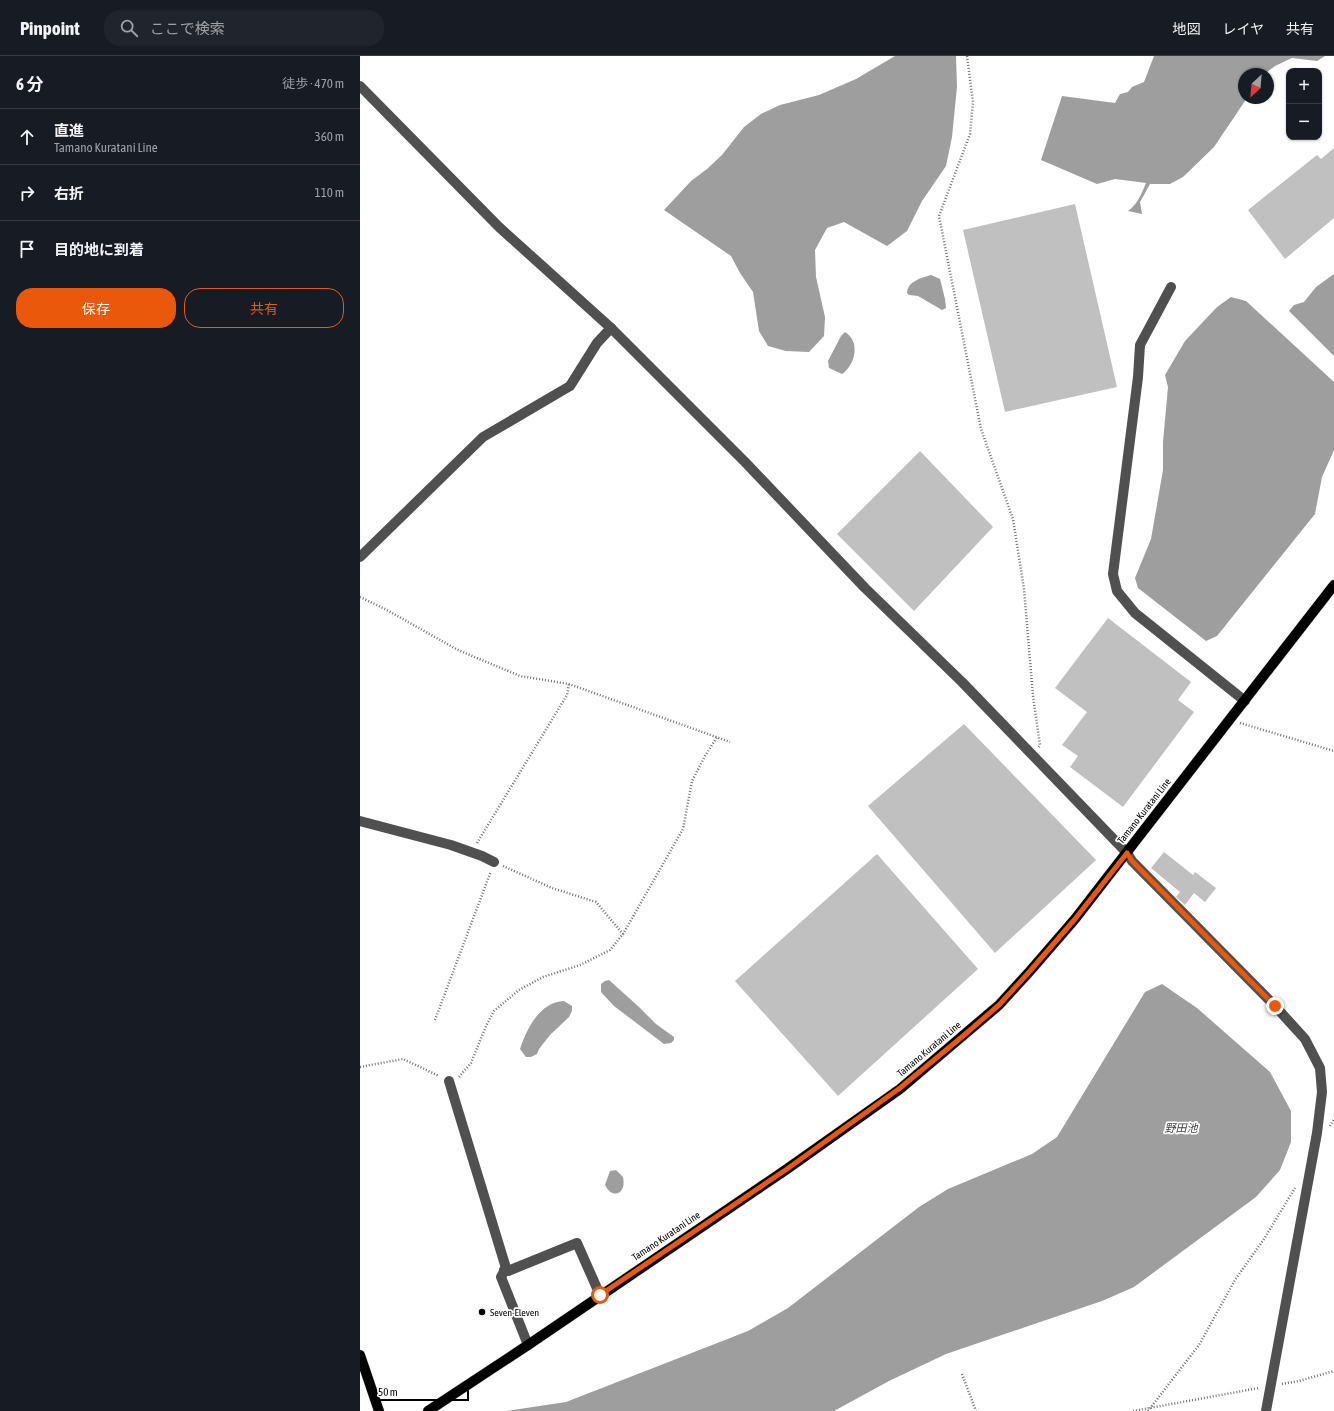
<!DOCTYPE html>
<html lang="ja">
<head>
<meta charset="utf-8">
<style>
	body { margin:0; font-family:"Asap Condensed","Noto Sans JP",sans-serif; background:#20242c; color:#f1f3f6 }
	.controls { position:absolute; right:12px; top:12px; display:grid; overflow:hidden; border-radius:8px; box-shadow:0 1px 3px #0004 }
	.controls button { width:36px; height:36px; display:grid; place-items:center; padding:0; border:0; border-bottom:1px solid #363941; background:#171b24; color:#f1f3f6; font:20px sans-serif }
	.compass { position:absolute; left:878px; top:12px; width:36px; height:36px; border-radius:50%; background:#171b24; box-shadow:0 1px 3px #0004; rotate:206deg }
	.scale { position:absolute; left:12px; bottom:10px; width:97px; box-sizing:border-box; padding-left:4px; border:2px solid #000; border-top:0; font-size:11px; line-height:14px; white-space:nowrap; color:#000; -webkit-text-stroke:3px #fff; paint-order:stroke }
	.stop { position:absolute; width:12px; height:12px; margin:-9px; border:3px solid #ea580c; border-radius:50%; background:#fff }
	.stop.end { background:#ea580c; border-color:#fff; box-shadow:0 1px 4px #0008 }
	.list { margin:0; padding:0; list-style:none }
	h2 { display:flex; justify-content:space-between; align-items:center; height:52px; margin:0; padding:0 16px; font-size:17px }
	h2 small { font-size:13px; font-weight:400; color:#9ea1a6 }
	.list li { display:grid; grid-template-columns:26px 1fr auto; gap:12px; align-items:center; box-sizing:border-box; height:56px; padding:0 16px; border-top:1px solid #363941 }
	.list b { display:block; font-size:15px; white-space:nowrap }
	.list p { margin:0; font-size:13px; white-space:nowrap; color:#9ea1a6 }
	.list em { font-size:13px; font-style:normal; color:#9ea1a6 }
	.actions { display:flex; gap:8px; padding:12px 16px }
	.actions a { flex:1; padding:9px 0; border:1px solid #ea580c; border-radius:16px; text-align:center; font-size:14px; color:#ea580c }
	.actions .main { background:#ea580c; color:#fff }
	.icon { flex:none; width:22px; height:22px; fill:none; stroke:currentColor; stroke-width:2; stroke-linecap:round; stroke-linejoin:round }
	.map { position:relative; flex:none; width:974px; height:1355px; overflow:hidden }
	header { display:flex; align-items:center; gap:24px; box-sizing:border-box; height:56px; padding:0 20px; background:#171b24; border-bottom:1px solid #363941 }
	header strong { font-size:19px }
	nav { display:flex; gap:22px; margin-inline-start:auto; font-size:14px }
	.search { width:280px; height:36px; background:#20242c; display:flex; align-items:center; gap:10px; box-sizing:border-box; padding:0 14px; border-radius:16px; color:#9ea1a6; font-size:15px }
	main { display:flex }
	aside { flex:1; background:#171b24 }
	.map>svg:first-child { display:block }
</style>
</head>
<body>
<header>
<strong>Pinpoint</strong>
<div class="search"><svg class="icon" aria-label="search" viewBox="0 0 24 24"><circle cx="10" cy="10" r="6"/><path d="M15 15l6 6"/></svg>ここで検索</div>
<nav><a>地図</a><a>レイヤ</a><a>共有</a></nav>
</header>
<main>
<aside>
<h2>6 分<small>徒歩 · 470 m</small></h2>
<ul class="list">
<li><svg class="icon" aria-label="ahead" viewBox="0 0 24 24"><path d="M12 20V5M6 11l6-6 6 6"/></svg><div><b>直進</b><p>Tamano Kuratani Line</p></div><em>360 m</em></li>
<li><svg class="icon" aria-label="right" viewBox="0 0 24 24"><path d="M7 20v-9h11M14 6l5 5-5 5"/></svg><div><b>右折</b></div><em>110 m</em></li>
<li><svg class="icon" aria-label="arrive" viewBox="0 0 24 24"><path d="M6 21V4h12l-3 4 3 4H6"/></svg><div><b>目的地に到着</b></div></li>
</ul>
<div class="actions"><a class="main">保存</a><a>共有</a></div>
</aside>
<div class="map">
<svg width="974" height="1355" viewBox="0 0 974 1355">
	<rect width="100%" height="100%" fill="#fff"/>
	<!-- water -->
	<g fill="#9e9e9e">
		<polygon points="535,0 596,0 597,31 592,81 586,110 562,145 547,175 527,190 484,166 467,172 455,194 456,221 465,261 464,280 449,296 426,295 408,290 399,275 393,236 380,217 371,200 304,154 331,125 347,113 362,99 384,71 401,58 420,49 459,39 496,23"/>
		<path d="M 794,0 L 965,0 L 957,5 L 932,2 L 915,10 L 904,18 L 884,18 L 884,42 L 887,42 L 854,91 L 823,121 L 810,128 L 790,128 L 780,146 L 782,158 L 768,155 C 777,149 782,137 786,127 L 755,123 L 737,128 L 681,104 L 702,40 L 755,47 L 760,38 L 768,36 L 772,31 L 784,26 Z"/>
		<polygon points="974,218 974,300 929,255 934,249 944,246 956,231"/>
		<path d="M 571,219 L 580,223 L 585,243 L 586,252 L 582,254 L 558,240 L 549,239 L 547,237 C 548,225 561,222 571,219 Z"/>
		<polygon points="871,241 886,245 974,326 974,394 962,421 955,458 857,580 846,585 778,532 775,522 791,483 803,414 803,386 808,331 805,319 825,285 857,251"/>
		<path d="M 485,276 C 501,286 495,309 482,318 L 469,312 L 468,305 L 481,280 Z"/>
		<polygon points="249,924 279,951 296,968 314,981 314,984 311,987 304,988 254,950 241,936 241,928 245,925"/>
		<polygon points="802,928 837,952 910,1016 931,1055 931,1086 920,1114 896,1141 774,1231 742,1245 586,1298 529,1325 474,1355 146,1355 206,1346 388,1275 428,1252 559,1151 588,1133 672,1098 697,1081 785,936"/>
		<path d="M 204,945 L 212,950 L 212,955 L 209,961 L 190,979 L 179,993 L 177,998 L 171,1001 L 166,1001 L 160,993 C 167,972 180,946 204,945 Z"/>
		<path d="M 256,1114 L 263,1121 C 267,1138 252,1144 245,1129 L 250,1115 Z"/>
	</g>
	<!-- building -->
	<g fill="#c0c0c0">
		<polygon points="974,92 974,162 925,203 888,154 957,99 961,103"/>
		<polygon points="715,148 757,331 645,356 603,174"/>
		<polygon points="560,395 633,471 554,555 477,478"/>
		<polygon points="748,562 831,626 818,644 834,656 763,751 710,711 718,700 702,689 727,656 695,632"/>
		<polygon points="604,668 736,804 635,897 508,750"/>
		<polygon points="804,796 833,819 835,816 856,832 845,846 834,837 825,849 816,841 820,836 791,812"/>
		<polygon points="517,798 618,913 478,1040 375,925"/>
	</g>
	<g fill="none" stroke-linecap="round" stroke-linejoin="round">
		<defs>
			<g id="major">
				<polyline points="0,1299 19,1355"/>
				<polyline points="68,1355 168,1289 427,1113 540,1033 639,949 670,915 715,863 974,529"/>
			</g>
		</defs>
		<!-- major casing -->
		<use href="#major" stroke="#dbdbdb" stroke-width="11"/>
		<!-- path -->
		<g stroke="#727272" stroke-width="2.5" stroke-dasharray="1 2" stroke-linecap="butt">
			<polyline points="607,0 613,46 610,78 579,160 621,373 653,463 664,533 673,640 680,689 678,692"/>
			<polyline points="0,541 25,553 98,594 160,620 209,628 370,686"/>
			<polyline points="880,667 974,695"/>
			<polyline points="117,787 207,639 209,628"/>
			<polyline points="143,810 192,832 236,846 263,878"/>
			<polyline points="75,964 131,815"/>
			<polyline points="0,1011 43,1003 79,1020"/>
			<polyline points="99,1021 111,1007 126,970 134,955 159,934 183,921 220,909 250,894 263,878 323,773 332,725 345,700 357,681"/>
			<polyline points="970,1070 974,1063"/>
			<polyline points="602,1318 616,1355"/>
			<polyline points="922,1328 939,1325 974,1315"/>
			<polyline points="773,1355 899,1332"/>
			<polyline points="788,1355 839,1289 875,1224 904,1183 935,1132"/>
		</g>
		<!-- minor -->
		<g stroke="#505050" stroke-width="10">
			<polyline points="0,30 139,171 251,272 386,407 505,532 602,626 767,797 772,805 915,950 945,983 960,1012 962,1036 957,1077 906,1355"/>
			<polyline points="811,231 780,289 778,321 753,518 757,535 775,557 885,645"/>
			<polyline points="0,501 123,381 210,330 237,287 251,272"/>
			<polyline points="0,765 91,789 122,800 134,806"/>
			<polyline points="89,1025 146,1212 141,1221 168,1289"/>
			<polyline points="144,1214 148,1215 217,1187 240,1239"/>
		</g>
		<!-- major -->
		<use href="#major" stroke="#000" stroke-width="10"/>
	</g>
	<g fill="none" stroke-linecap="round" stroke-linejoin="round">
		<!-- route -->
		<polyline stroke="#ea580c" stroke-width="5" points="240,1239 427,1113 540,1032 603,980 639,949 670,915 715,863 767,797 772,805 915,950"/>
	</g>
	<!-- markers -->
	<circle fill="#000" stroke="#fff" stroke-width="1.5" cx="122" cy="1256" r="4"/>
	<g text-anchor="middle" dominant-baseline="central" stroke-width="3.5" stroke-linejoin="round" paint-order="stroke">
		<!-- street labels -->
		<g font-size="10" fill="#000" stroke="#fff">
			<text transform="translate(784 755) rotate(-52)">Tamano Kuratani Line</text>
			<text transform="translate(569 993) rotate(-40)">Tamano Kuratani Line</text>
			<text transform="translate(306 1180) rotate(-34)">Tamano Kuratani Line</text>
		</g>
		<!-- poi labels -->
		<g font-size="10" fill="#000" stroke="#fff" text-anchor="start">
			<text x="130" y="1256">Seven-Eleven</text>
		</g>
		<!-- water labels -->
		<g font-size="11" font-style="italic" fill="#3f3f3f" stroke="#fff">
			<text x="821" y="1072">野田池</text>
		</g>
	</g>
</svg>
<div class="controls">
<button>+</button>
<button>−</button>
</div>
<svg class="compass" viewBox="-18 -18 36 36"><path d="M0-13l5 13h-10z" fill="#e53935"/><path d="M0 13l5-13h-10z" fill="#9ea1a6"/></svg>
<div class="scale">50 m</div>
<div class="stop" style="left:240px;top:1239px"></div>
<div class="stop end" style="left:915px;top:950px"></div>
</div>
</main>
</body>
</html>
